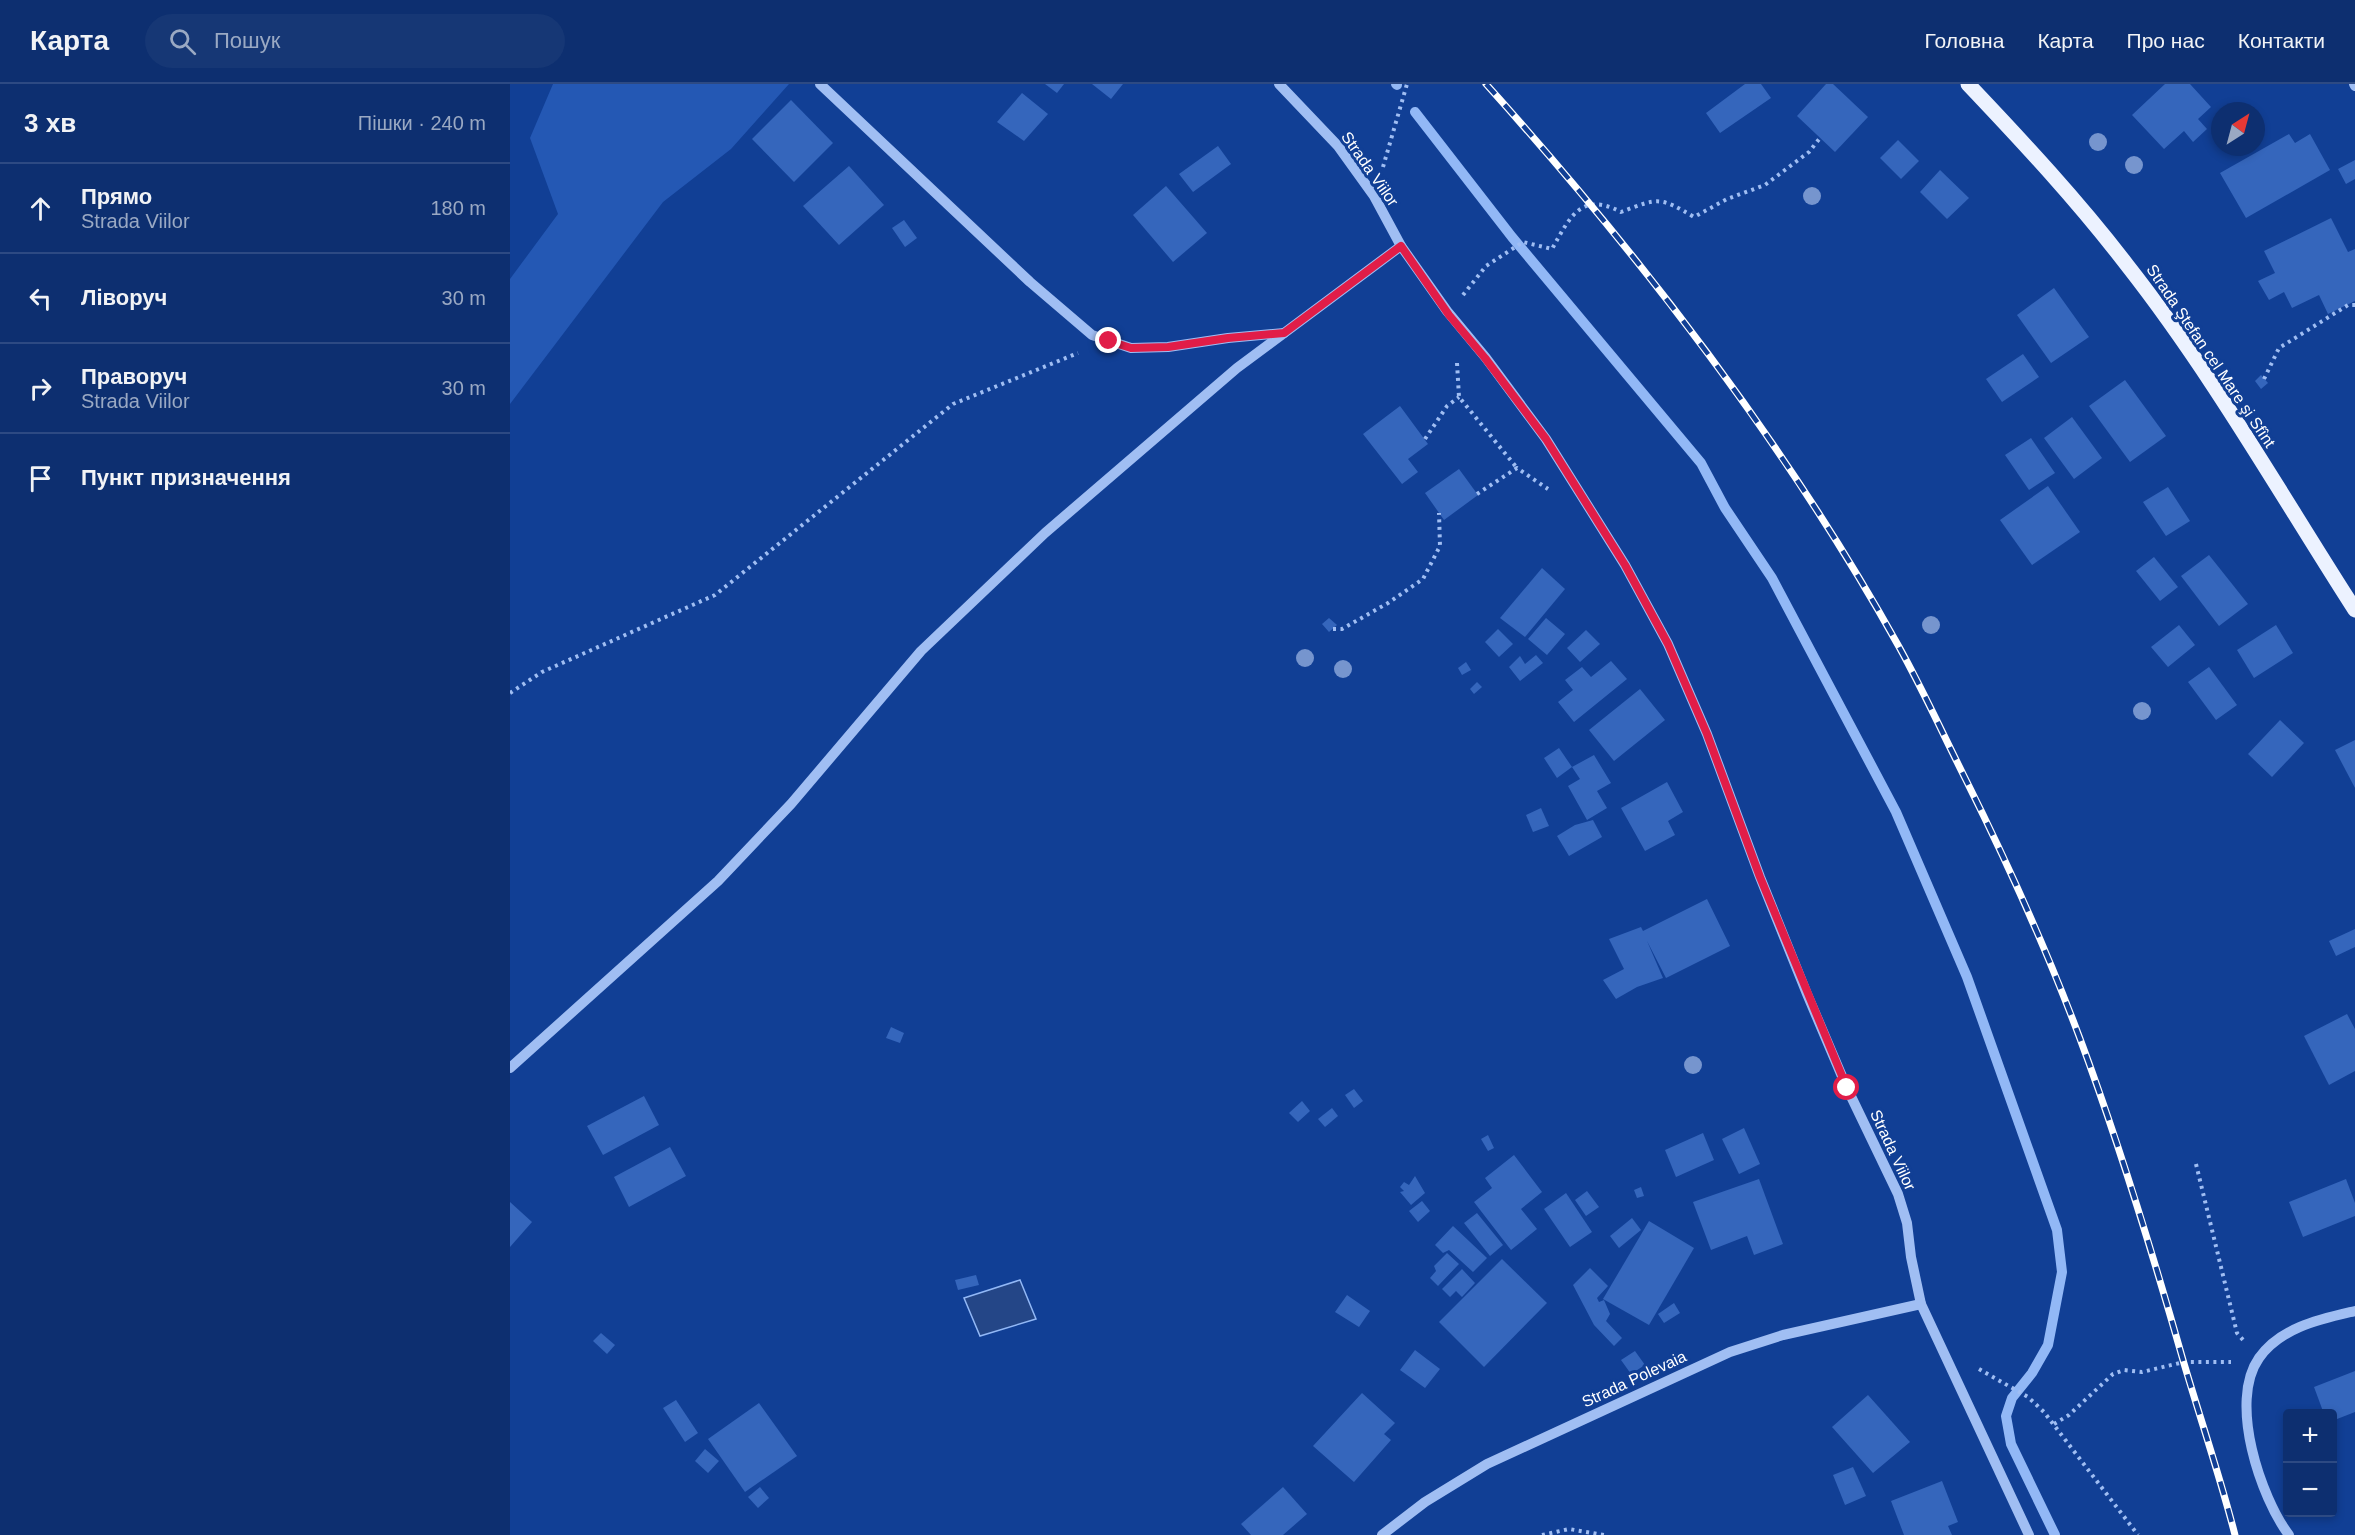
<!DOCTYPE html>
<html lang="uk">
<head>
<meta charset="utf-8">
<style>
	body { margin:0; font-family:Helvetica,sans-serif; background:#163775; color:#f1f3f6 }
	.controls { position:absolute; right:18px; bottom:18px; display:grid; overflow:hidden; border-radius:6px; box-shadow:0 3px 9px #0003 }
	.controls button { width:54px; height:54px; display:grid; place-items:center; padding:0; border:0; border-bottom:2px solid #2d4a83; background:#0d2f70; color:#f1f3f6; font:30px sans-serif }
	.compass { position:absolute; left:1701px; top:18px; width:54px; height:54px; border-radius:50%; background:#0d2f70; box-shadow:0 3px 9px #0003; rotate:36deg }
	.stop { position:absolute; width:18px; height:18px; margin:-14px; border:4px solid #e11d48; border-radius:50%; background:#fff }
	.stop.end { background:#e11d48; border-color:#fff; box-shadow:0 2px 6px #0008 }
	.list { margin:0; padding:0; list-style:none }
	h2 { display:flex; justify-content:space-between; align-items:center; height:78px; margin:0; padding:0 24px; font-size:26px }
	h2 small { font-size:20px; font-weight:400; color:#9aa9c3 }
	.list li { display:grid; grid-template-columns:39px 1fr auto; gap:18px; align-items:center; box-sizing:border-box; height:90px; padding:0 24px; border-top:2px solid #2d4a83 }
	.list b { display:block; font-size:22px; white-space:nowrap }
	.list p { margin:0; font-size:20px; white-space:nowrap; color:#9aa9c3 }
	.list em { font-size:20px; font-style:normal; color:#9aa9c3 }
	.icon { flex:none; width:33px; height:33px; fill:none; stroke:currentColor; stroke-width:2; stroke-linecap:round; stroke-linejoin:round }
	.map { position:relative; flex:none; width:1845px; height:1451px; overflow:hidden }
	header { display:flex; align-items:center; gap:36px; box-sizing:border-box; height:84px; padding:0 30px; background:#0d2f70; border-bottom:2px solid #2d4a83 }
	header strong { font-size:28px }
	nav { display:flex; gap:33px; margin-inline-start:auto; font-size:21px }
	.search { width:420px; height:54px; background:#163775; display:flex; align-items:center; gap:15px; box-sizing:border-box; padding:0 21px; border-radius:33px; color:#9aa9c3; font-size:22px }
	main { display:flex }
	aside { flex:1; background:#0d2f70 }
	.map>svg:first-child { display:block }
</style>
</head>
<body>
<header>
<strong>Карта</strong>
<div class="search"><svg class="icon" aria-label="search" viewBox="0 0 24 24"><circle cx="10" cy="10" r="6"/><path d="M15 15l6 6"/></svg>Пошук</div>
<nav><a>Головна</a><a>Карта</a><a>Про нас</a><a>Контакти</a></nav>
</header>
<main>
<aside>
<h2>3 хв<small>Пішки · 240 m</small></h2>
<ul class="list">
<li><svg class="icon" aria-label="ahead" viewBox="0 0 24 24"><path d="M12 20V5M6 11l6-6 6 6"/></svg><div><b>Прямо</b><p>Strada Viilor</p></div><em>180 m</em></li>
<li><svg class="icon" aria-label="left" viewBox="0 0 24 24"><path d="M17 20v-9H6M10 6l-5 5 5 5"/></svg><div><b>Ліворуч</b></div><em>30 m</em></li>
<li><svg class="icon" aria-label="right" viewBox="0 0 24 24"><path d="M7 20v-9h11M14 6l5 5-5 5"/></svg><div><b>Праворуч</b><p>Strada Viilor</p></div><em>30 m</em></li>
<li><svg class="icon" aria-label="arrive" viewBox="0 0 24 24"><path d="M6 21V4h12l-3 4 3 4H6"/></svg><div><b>Пункт призначення</b></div></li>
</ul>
</aside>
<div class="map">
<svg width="1845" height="1451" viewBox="0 0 1845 1451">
	<rect width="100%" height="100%" fill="#113f95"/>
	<!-- green -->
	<polygon fill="#2458b4" points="43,0 279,0 221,65 153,118 0,320 0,195 48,130 20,54"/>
	<!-- water -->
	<polygon fill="#244687" stroke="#92b8f6" stroke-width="1.5" points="510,1196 526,1235 470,1252 454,1214"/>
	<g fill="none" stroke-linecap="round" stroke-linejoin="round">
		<!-- stream -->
		<g stroke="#92b8f6" stroke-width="10">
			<polyline points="886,0 887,1"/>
			<polyline points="905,28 1002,153 1191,379 1215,424 1262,494 1386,728 1457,893 1547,1146 1552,1188 1538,1261 1522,1289 1502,1314 1496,1332 1501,1360 1545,1451"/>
		</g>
	</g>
	<!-- building -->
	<g fill="#3566bc">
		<polygon points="535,0 554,0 547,9"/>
		<polygon points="582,0 613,0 601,15"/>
		<polygon points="1235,0 1251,0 1261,14 1210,49 1196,29"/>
		<polygon points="1316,0 1323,0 1358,33 1325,68 1287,32"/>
		<polygon points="1655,0 1680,0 1701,23 1688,35 1697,45 1683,58 1674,47 1654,65 1622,31"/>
		<polygon points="512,9 538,30 514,57 487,38"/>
		<polygon points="281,16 323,59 284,98 242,55"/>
		<polygon points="1779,50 1785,59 1800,50 1820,86 1736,134 1710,89"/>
		<polygon points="1388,56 1409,77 1391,95 1370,74"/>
		<polygon points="708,62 721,80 683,108 669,90"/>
		<polygon points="1845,76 1845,95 1836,100 1828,85"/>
		<polygon points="339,82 374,121 329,161 293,122"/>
		<polygon points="1430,86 1459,114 1437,135 1410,108"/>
		<polygon points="656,102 697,149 663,178 623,131"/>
		<polygon points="1821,134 1838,168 1845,165 1845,217 1818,230 1809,211 1782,224 1774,208 1759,216 1748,197 1765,189 1754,167"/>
		<polygon points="394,136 407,154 395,163 382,144"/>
		<polygon points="1544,204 1579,253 1541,279 1507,231"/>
		<polygon points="1513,270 1529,293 1492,318 1476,295"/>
		<polygon points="1751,291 1758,299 1751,305 1745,297"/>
		<polygon points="1615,296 1656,352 1620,378 1579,322"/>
		<polygon points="890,322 918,360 898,375 908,388 892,400 853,350"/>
		<polygon points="1562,333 1592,374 1564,395 1534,354"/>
		<polygon points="1521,354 1545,389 1519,406 1495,371"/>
		<polygon points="949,385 968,411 934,436 915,409"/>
		<polygon points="1538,402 1570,448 1522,481 1490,436"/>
		<polygon points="1658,403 1680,437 1656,452 1633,418"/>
		<polygon points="1699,471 1738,520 1709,542 1671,492"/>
		<polygon points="1644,473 1668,503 1650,517 1626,487"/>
		<polygon points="1032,484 1055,505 1015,553 990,534"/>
		<polygon points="819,534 827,541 819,548 812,540"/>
		<polygon points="1036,534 1055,550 1037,571 1018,555"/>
		<polygon points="1669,541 1685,561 1658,583 1641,563"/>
		<polygon points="1766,541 1783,569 1744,594 1727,566"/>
		<polygon points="988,545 1003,560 989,573 975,558"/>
		<polygon points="1076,546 1090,560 1070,578 1057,564"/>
		<polygon points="1026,571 1033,579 1010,597 999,583 1010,572 1015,580"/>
		<polygon points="1101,577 1117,595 1064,638 1048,618 1063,606 1055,596 1072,583 1081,593"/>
		<polygon points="956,578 961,586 952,591 948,584"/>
		<polygon points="1699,583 1727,621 1706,636 1678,598"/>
		<polygon points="967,598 972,603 964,610 960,605"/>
		<polygon points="1130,605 1155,636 1104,677 1079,646"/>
		<polygon points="1770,636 1794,659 1762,693 1738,670"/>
		<polygon points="1845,656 1845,704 1825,666"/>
		<polygon points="1049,664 1062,683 1047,694 1034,674"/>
		<polygon points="1084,671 1101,699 1087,707 1097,724 1077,736 1058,702 1070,695 1062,683"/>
		<polygon points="1157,698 1173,728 1158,737 1165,751 1135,767 1111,724"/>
		<polygon points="1031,724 1039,742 1023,748 1016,731"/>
		<polygon points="1083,736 1092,753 1059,772 1047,752 1065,741"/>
		<polygon points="1197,815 1220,862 1156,894 1137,857 1153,894 1127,903 1106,915 1093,896 1114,885 1099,855 1131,843 1133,847"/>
		<polygon points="1845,845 1845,863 1826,872 1819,857"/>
		<polygon points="1837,930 1845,945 1845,987 1819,1001 1794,952"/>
		<polygon points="381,943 394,949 390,959 376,954"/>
		<polygon points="844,1005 853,1017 844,1024 835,1011"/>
		<polygon points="134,1012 149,1041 93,1071 77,1042"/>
		<polygon points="792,1017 800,1027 788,1038 779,1029"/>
		<polygon points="822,1024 828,1032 815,1043 808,1035"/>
		<polygon points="1234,1044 1250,1080 1229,1090 1212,1055"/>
		<polygon points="1193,1049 1204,1076 1166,1093 1155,1066"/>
		<polygon points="978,1051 984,1064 978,1067 971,1055"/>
		<polygon points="160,1063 176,1092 119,1123 104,1093"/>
		<polygon points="1004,1071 1032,1108 1011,1125 1027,1145 1001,1166 964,1118 982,1104 975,1094"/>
		<polygon points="905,1092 915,1109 901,1121 890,1108 894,1107 890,1103 894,1098 899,1101"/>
		<polygon points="1249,1095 1273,1160 1244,1171 1237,1152 1201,1166 1183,1118"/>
		<polygon points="1836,1095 1845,1119 1845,1132 1793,1153 1779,1118"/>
		<polygon points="1131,1103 1134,1112 1127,1114 1124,1106"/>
		<polygon points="1077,1107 1089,1123 1076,1132 1065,1116"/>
		<polygon points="1056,1109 1082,1148 1060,1163 1034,1125"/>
		<polygon points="912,1117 920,1127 908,1138 899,1127"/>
		<polygon points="0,1118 22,1138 0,1163"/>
		<polygon points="967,1129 993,1161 980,1172 954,1139"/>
		<polygon points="1122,1134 1131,1146 1109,1164 1100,1152"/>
		<polygon points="1139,1137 1184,1164 1139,1241 1093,1215"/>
		<polygon points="943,1142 977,1174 963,1188 939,1166 933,1169 925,1161"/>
		<polygon points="937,1169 949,1180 928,1202 920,1194 926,1187 924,1182"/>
		<polygon points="992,1175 1037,1219 974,1283 929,1238"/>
		<polygon points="1080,1184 1098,1202 1087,1214 1089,1218 1094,1216 1100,1230 1096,1237 1112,1254 1104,1262 1084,1241 1063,1201"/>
		<polygon points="952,1185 965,1199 952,1213 946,1207 940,1213 932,1205"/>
		<polygon points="466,1191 469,1201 448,1206 445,1196"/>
		<polygon points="837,1211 860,1227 849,1243 825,1228"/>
		<polygon points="1164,1219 1170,1229 1154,1239 1148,1230"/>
		<polygon points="91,1249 105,1261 97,1270 83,1257"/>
		<polygon points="905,1266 930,1285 915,1304 890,1286"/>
		<polygon points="1125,1267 1135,1281 1121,1290 1111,1276"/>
		<polygon points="1845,1287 1845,1328 1822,1337 1822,1330 1814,1330 1804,1303"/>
		<polygon points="852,1309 885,1339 874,1350 881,1356 844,1398 803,1362"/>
		<polygon points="1358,1311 1400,1358 1363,1389 1322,1343"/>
		<polygon points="166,1316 188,1349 175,1358 153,1324"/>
		<polygon points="249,1319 287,1372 235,1408 198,1355"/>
		<polygon points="195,1365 209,1377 198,1389 185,1377"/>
		<polygon points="1343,1383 1356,1412 1335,1421 1323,1391"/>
		<polygon points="1432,1397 1448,1438 1438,1442 1442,1451 1394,1451 1381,1417"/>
		<polygon points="250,1403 259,1414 248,1424 238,1413"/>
		<polygon points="773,1403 797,1430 773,1451 741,1451 731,1440"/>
	</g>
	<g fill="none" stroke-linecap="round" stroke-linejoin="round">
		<!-- path -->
		<g stroke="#a0bef3" stroke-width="4" stroke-dasharray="3 4.5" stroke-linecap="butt">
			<polyline points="873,83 897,0"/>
			<path d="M 953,211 L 976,182 L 1013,158 L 1042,165 C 1060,133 1071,107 1111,128 C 1148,114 1149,112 1184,133 L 1217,115 L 1255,101 L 1299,68 L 1310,54"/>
			<polyline points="947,279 949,313 1007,384"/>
			<polyline points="1754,295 1769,264 1838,221 1845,221"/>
			<polyline points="915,355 937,322 949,313"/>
			<polyline points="967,410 1007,384 1038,405"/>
			<polyline points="823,545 832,545 878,519 913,495 930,462 929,429"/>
			<polyline points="0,609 32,588 205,511 443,320 568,269"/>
			<polyline points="1686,1080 1727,1249 1733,1256"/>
			<polyline points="1469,1285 1518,1313 1534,1328 1628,1451"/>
			<polyline points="1544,1340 1559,1331 1603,1290 1614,1286 1632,1288 1674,1278 1721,1278"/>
			<polyline points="1032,1451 1059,1445 1094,1451"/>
		</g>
		<!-- minor -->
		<g stroke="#a0bef3" stroke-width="10">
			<polyline points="310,0 520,198 582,251 621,264 658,263 718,254 774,249"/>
			<polyline points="769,0 828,62 864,112 891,162 937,227 976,274 1036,355 1115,481 1158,560 1197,650 1250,793 1297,910 1337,1004 1388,1110 1397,1139 1401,1173 1411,1220 1519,1451"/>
			<polyline points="1844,0 1845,2"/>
			<polyline points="0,984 208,797 281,720 411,567 535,449 727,284 891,162"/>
			<polyline points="872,1451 915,1418 977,1380 1220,1268 1273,1251 1411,1220"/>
			<path d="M 1779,1451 C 1751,1414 1718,1318 1749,1274 C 1771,1243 1811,1235 1845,1227"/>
		</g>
		<!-- major -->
		<path stroke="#ecf2ff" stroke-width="15" d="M 1458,0 C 1513,58 1568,117 1617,181 C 1702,289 1771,411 1845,526"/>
		<defs>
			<path id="rail" d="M 976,0 C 1129,170 1277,362 1388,561 C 1412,604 1433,650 1455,694 C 1497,778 1536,864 1569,952 C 1609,1059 1642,1167 1673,1276 C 1690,1334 1710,1392 1725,1451"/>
		</defs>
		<!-- rail casing -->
		<use href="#rail" stroke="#fff" stroke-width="7"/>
		<!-- rail -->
		<use href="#rail" stroke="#113f95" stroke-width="4.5" stroke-dasharray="14" stroke-linecap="butt"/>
	</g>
	<!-- trees -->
	<g fill="#7695ce">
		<circle cx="1588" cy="58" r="9"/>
		<circle cx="1624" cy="81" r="9"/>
		<circle cx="1302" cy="112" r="9"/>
		<circle cx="1421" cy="541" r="9"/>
		<circle cx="795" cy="574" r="9"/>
		<circle cx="833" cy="585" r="9"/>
		<circle cx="1632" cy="627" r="9"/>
		<circle cx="1183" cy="981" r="9"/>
	</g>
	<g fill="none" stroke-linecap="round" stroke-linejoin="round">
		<!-- route -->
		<polyline stroke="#e11d48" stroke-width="8" points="599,257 621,264 658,263 718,254 774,249 891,162 939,231 975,274 1036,355 1115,481 1158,560 1197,650 1250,793 1337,1004"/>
	</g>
	<g text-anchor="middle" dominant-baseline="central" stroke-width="6" stroke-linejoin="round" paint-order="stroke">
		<!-- street labels -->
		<g font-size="16" fill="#fff" stroke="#113f95">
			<text transform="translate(860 85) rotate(55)">Strada Viilor</text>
			<text transform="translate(1701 272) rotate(56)">Strada Ştefan cel Mare şi Sfînt</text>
			<text transform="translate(1383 1066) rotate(65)">Strada Viilor</text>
			<text transform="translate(1124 1295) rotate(-25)">Strada Polevaia</text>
		</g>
	</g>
</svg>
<div class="controls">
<button>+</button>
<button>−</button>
</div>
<svg class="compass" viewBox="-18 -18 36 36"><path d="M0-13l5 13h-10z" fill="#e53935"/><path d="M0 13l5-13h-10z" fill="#9aa9c3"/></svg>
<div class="stop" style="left:1337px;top:1004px"></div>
<div class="stop end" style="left:599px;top:257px"></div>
</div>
</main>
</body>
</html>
